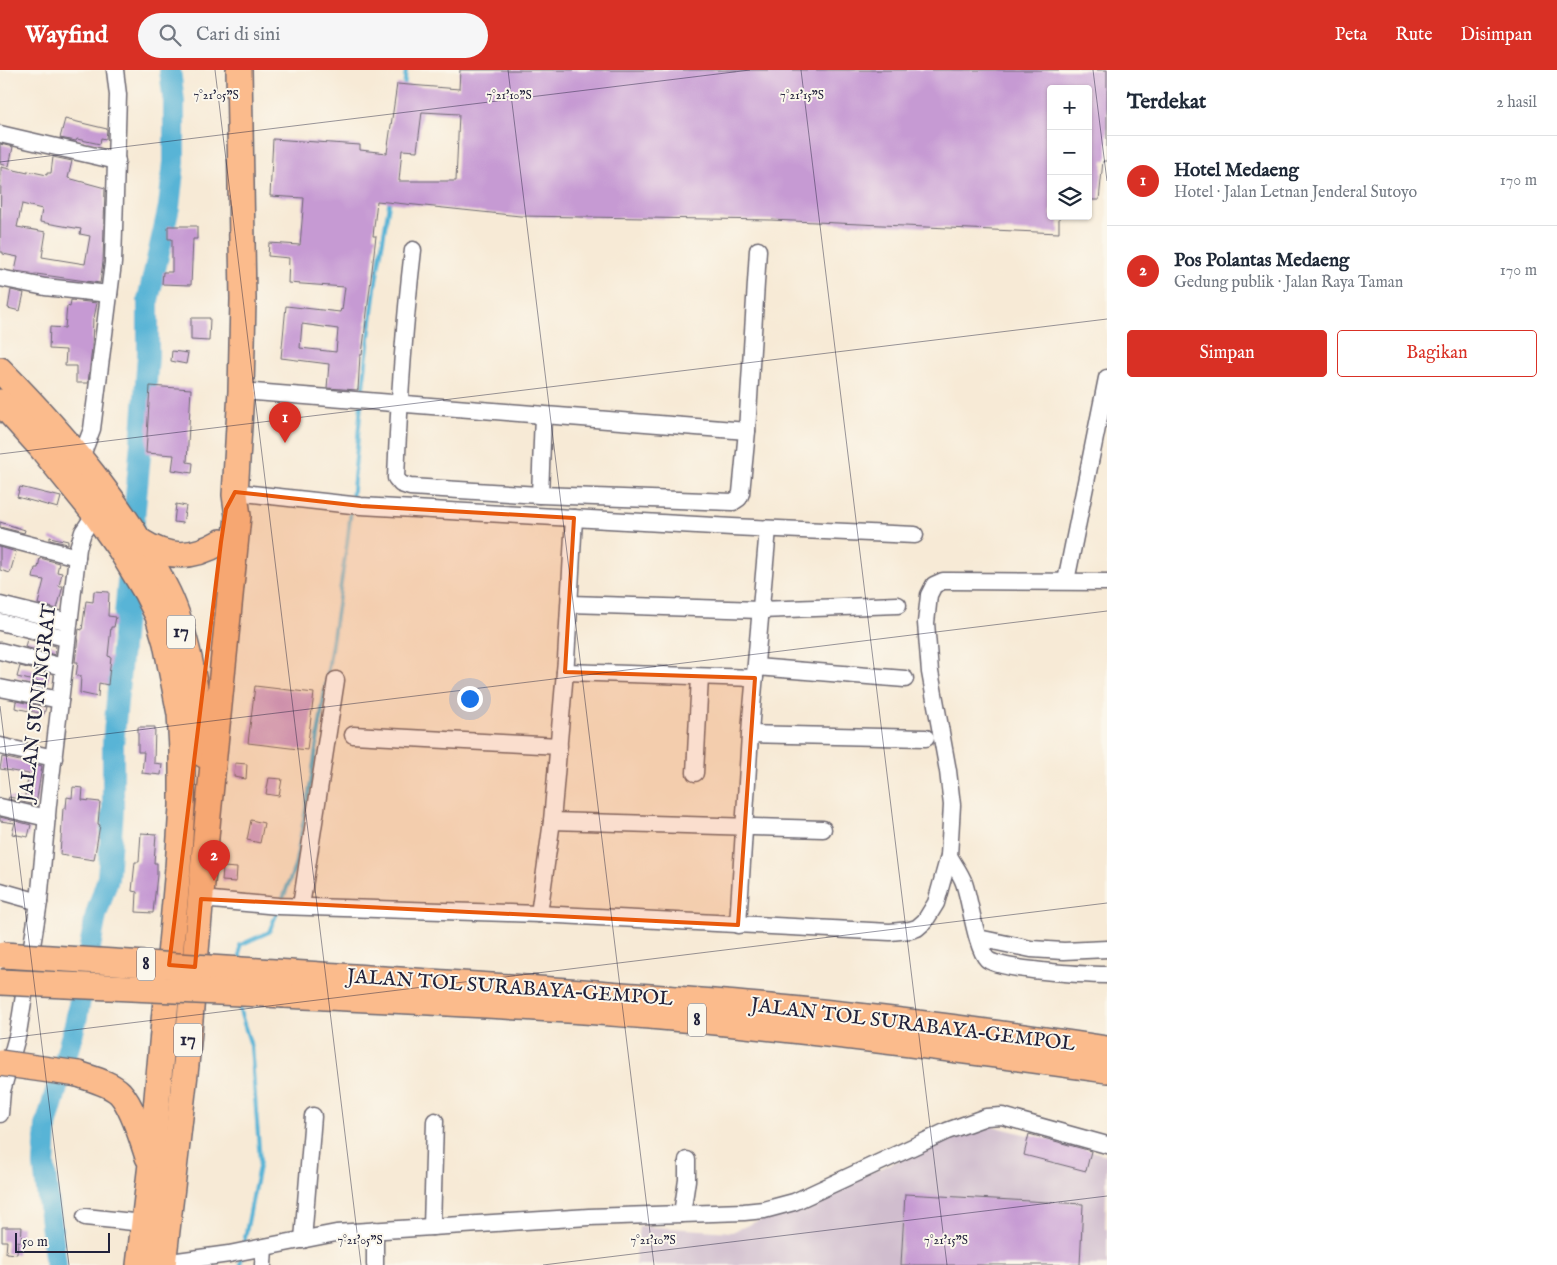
<!DOCTYPE html>
<html lang="id">
<head>
<meta charset="utf-8">
<style>
	body { margin:0; font-family:"IM FELL English",serif; background:#f6f6f7; color:#1f2937 }
	.controls { position:absolute; right:15px; top:15px; display:grid; overflow:hidden; border-radius:5px; box-shadow:0 1px 4px #0004 }
	.controls button { width:45px; height:45px; display:grid; place-items:center; padding:0; border:0; border-bottom:1px solid #e0e1e3; background:#fff; color:#1f2937; font:25px sans-serif }
	.scale { position:absolute; left:15px; bottom:12px; width:95px; box-sizing:border-box; padding-left:5px; border:2px solid #22223b; border-top:0; font-size:14px; line-height:18px; white-space:nowrap; color:#22223b; -webkit-text-stroke:4px #fbf7ec; paint-order:stroke }
	.you { position:absolute; left:469px; top:628px; width:18px; height:18px; margin:-12px; border:4px solid #fff; border-radius:50%; background:#1a73e8; box-shadow:0 0 0 8px #1a73e833 }
	.badge { display:grid; place-items:center; width:32px; height:32px; border-radius:50%; background:#d93025; color:#fff; font-size:16px; font-weight:700 }
	.pin { position:absolute; translate:-50% -41px; filter:drop-shadow(0 1px 2px #0008) }
	.pin::after { content:''; position:absolute; top:26px; width:18px; height:15px; background:inherit; clip-path:polygon(0 0,100% 0,50% 100%) }
	.list { margin:0; padding:0; list-style:none }
	h2 { display:flex; justify-content:space-between; align-items:center; height:65px; margin:0; padding:0 20px; font-size:21px }
	h2 small { font-size:16px; font-weight:400; color:#747a83 }
	.list li { display:grid; grid-template-columns:32px 1fr auto; gap:15px; align-items:center; box-sizing:border-box; height:90px; padding:0 20px; border-top:1px solid #e0e1e3 }
	.list b { display:block; font-size:19px; white-space:nowrap }
	.list p { margin:0; font-size:16px; white-space:nowrap; color:#747a83 }
	.list em { font-size:16px; font-style:normal; color:#747a83 }
	.actions { display:flex; gap:10px; padding:15px 20px }
	.actions a { flex:1; padding:11px 0; border:1px solid #d93025; border-radius:5px; text-align:center; font-size:18px; color:#d93025 }
	.actions .main { background:#d93025; color:#fff }
	.icon { flex:none; width:28px; height:28px; fill:none; stroke:currentColor; stroke-width:2; stroke-linecap:round; stroke-linejoin:round }
	.map { position:relative; flex:none; width:1107px; height:1195px; overflow:hidden }
	header { display:flex; align-items:center; gap:30px; box-sizing:border-box; height:70px; padding:0 25px; background:#d93025; color:#fff }
	header strong { font-size:24px }
	nav { display:flex; gap:28px; margin-inline-start:auto; font-size:18px }
	.search { width:350px; height:45px; background:#f6f6f7; display:flex; align-items:center; gap:12px; box-sizing:border-box; padding:0 18px; border-radius:28px; color:#747a83; font-size:19px }
	main { display:flex }
	aside { flex:1; background:#fff }
	.map>svg:first-child { display:block }
</style>
</head>
<body>
<header>
<strong>Wayfind</strong>
<div class="search"><svg class="icon" aria-label="search" viewBox="0 0 24 24"><circle cx="10" cy="10" r="6"/><path d="M15 15l6 6"/></svg>Cari di sini</div>
<nav><a>Peta</a><a>Rute</a><a>Disimpan</a></nav>
</header>
<main>
<div class="map">
<svg width="1107" height="1195" viewBox="0 0 1107 1195">
	<rect width="100%" height="100%" fill="#fbf7ec"/>
	<filter id="ink" filterUnits="userSpaceOnUse"><feTurbulence type="fractalNoise" baseFrequency=".02" numOctaves="2"/><feDisplacementMap in="SourceGraphic" scale="10" xChannelSelector="R" yChannelSelector="G"/><feConvolveMatrix kernelMatrix="1 2 1 2 8 2 1 2 1" color-interpolation-filters="sRGB"/></filter>
	<filter id="wash" filterUnits="userSpaceOnUse"><feTurbulence type="fractalNoise" baseFrequency=".0096" numOctaves="4" result="noise"/><feDisplacementMap in="SourceGraphic" scale="20" xChannelSelector="R" yChannelSelector="G"/><feGaussianBlur stdDeviation="1.12" result="paint"/><feColorMatrix in="noise" values="0 0 0 0 0 0 0 0 0 0 0 0 0 0 0 0 0 1.4 0 .05"/><feComposite in="paint" operator="in"/></filter>
	<g filter="url(#wash)">
		<rect width="100%" height="100%" fill="#f7ead6"/>
		<!-- industrial -->
		<polygon fill="#d0bdce" points="984,1054 1107,1085 1105,1159 1107,1159 1107,1195 635,1195 639,1156 732,1162"/>
		<g fill="none" stroke-linecap="round" stroke-linejoin="round">
			<!-- stream -->
			<g stroke="#58b4d6" stroke-width="4">
				<polyline points="404,19 406,0"/>
				<polyline points="362,326 375,218 390,128"/>
				<polyline points="352,430 361,335"/>
				<polyline points="282,831 295,796 311,712 347,474 351,440"/>
				<polyline points="240,892 240,875 269,862 278,840"/>
				<polyline points="239,931 239,938 251,976 260,1091 243,1178"/>
				<polyline points="240,1195 242,1185"/>
			</g>
			<!-- river -->
			<polyline stroke="#58b4d6" stroke-width="22" points="56,1195 44,1095 46,1056 76,951 96,845 108,808 113,739 113,674 143,352 148,286 148,230 169,137 174,92 174,32 170,0"/>
		</g>
		<g id="blocks">
			<!-- building -->
			<g fill="#c69ad3" fill-rule="evenodd">
				<path d="M 460,0 L 1107,0 L 1107,91 L 1103,91 L 1099,130 L 1088,130 L 1088,19 L 1051,19 L 1051,146 L 1059,146 L 1059,163 L 771,150 L 520,146 L 377,131 L 373,166 L 376,166 L 362,285 L 360,285 L 358,320 L 327,318 L 329,294 L 281,288 L 286,236 L 340,242 L 341,239 L 342,240 L 345,217 L 288,213 L 289,188 L 268,186 L 269,173 L 300,175 L 304,128 L 270,126 L 273,69 L 360,75 L 360,80 L 387,83 L 397,14 L 459,19 ZM 422,42 L 459,44 L 456,111 L 399,111 L 402,80 L 417,81 ZM 302,254 L 338,259 L 336,282 L 300,278 Z"/>
				<polygon points="65,49 107,59 106,69 101,68 100,74 77,69 76,71 60,68"/>
				<polygon points="0,74 13,77 9,96 0,94"/>
				<path d="M 53,87 L 72,91 L 68,108 L 105,118 L 103,192 L 100,213 L 15,201 L 18,187 L 3,184 L 3,182 L 0,182 L 1,97 L 28,103 L 28,101 L 47,105 L 47,103 L 51,103 ZM 22,134 L 42,139 L 40,152 L 81,159 L 80,164 L 90,166 L 85,194 L 42,187 L 46,162 L 17,157 Z"/>
				<polygon points="168,156 197,156 197,169 193,169 191,215 162,214 163,202 172,202 172,169 168,169"/>
				<polygon points="11,220 24,223 20,241 8,238"/>
				<polygon points="71,230 97,233 94,248 93,248 92,278 88,313 76,313 76,296 65,296 66,280 49,279 50,257 65,258 67,236 70,237"/>
				<polygon points="191,248 210,248 209,271 191,270"/>
				<polygon points="172,281 188,283 186,294 171,291"/>
				<polygon points="150,316 191,319 187,392 193,393 192,403 172,400 174,385 146,383"/>
				<polygon points="20,417 61,427 58,438 17,427"/>
				<polygon points="176,434 186,436 183,453 174,452"/>
				<polygon points="0,452 25,460 24,463 0,457"/>
				<polygon points="50,467 68,471 68,474 50,470"/>
				<polygon points="0,477 16,482 10,503 0,500"/>
				<polygon points="40,488 59,493 57,502 62,503 59,516 63,516 57,539 38,534 44,510 33,508 35,498 38,498"/>
				<polygon points="94,521 109,522 108,546 116,547 114,557 111,557 108,586 111,587 108,615 99,613 98,627 80,623 81,606 76,606 78,592 75,592 79,559 82,560 86,531 93,532"/>
				<polygon points="27,569 56,576 55,585 25,577"/>
				<polygon points="20,596 50,604 47,614 17,607"/>
				<polygon points="255,616 314,623 307,680 248,673"/>
				<polygon points="16,631 46,637 44,644 15,638"/>
				<polygon points="138,657 155,657 154,693 162,694 161,705 142,703 144,682 138,682"/>
				<polygon points="2,687 42,696 36,735 8,729 9,727 24,730 29,704 0,699"/>
				<polygon points="235,693 247,694 246,709 234,707"/>
				<polygon points="269,708 282,709 279,726 266,724"/>
				<polygon points="73,717 83,718 82,730 100,732 98,754 100,755 94,790 60,785 63,738 66,738 67,727 72,728"/>
				<polygon points="0,747 31,755 28,767 12,764 15,753 0,751"/>
				<polygon points="251,750 264,753 260,773 247,770"/>
				<polygon points="141,763 156,764 154,793 157,793 157,805 153,843 136,842 137,822 132,821 135,792 139,792"/>
				<polygon points="223,797 237,798 236,812 222,811"/>
				<polygon points="1029,1064 1091,1081 1086,1101 1024,1085"/>
				<polygon points="905,1124 1083,1134 1080,1195 901,1195"/>
				<polygon points="2,1157 22,1157 21,1172 18,1171 17,1184 6,1183 7,1171 2,1171"/>
			</g>
		</g>
	</g>
	<g filter="url(#ink)">
		<use href="#blocks" fill-opacity="0" stroke="#6d6871" stroke-width="1"/>
		<g fill="none" stroke-linecap="round" stroke-linejoin="round">
			<defs>
				<g id="minor">
					<polyline points="0,64 117,91"/>
					<path d="M 413,180 C 404,256 399,331 396,408 L 401,414 L 410,417 L 540,425 L 733,432 L 739,428 L 741,423 L 747,361 L 758,180"/>
					<polyline points="0,208 45,217 109,224"/>
					<polyline points="241,321 747,361"/>
					<polyline points="81,388 92,359 113,193 118,25 115,0"/>
					<polyline points="235,422 361,436 732,457 915,465"/>
					<polyline points="540,425 543,345"/>
					<polyline points="0,467 77,487"/>
					<polyline points="1066,511 1107,308"/>
					<polyline points="570,534 760,540 898,535"/>
					<polyline points="0,535 69,552"/>
					<polyline points="0,552 66,568"/>
					<polyline points="0,581 63,597"/>
					<polyline points="756,597 905,609"/>
					<polyline points="565,602 755,608"/>
					<polyline points="0,618 60,630"/>
					<polyline points="750,664 926,668"/>
					<polyline points="353,665 559,676"/>
					<polyline points="0,676 54,688"/>
					<polyline points="695,703 700,607"/>
					<polyline points="0,737 47,748"/>
					<polyline points="552,751 823,759"/>
					<path d="M 949,786 C 954,795 961,804 964,813 C 970,829 976,878 987,889 C 997,900 1088,905 1107,905"/>
					<polyline points="0,821 39,832"/>
					<polyline points="201,829 278,836 539,844 890,862 910,860 917,858 925,851 936,833 949,786 952,735 948,701 930,602 926,553 929,525 934,515 943,511 950,511 1107,512"/>
					<polyline points="301,836 336,610"/>
					<polyline points="539,844 552,751 566,590 574,448"/>
					<polyline points="738,855 751,649 768,459"/>
					<polyline points="978,868 1031,879 1064,881 1107,879"/>
					<polyline points="0,1044 2,1021 18,963 39,832 48,734 78,478 83,462 95,444"/>
					<polyline points="682,1144 687,1110 687,1090"/>
					<polyline points="85,1147 143,1153"/>
					<polyline points="432,1157 435,1051"/>
					<polyline points="303,1170 313,1046"/>
					<polyline points="163,1193 229,1184 336,1163 589,1147 744,1142 764,1140 794,1132 947,1061 986,1047 1002,1046 1107,1075"/>
					<polyline points="263,1195 264,1177"/>
					<polyline points="375,1195 375,1160"/>
				</g>
				<g id="highway">
					<path d="M 0,300 C 65,366 127,438 168,523 C 189,567 199,636 204,685"/>
					<polyline points="0,332 39,375 95,444 120,479 146,522 158,546 166,573 180,644 182,679 182,736 178,798 151,1094 139,1195"/>
					<path d="M 140,471 C 168,489 192,489 221,472"/>
					<path d="M 290,903 C 446,913 603,922 759,936 C 875,946 992,962 1107,979"/>
					<path d="M 285,925 C 429,932 573,938 716,952 C 847,965 977,982 1107,1000"/>
					<path d="M 78,1004 C 92,1009 110,1013 120,1023 C 133,1037 142,1069 148,1087"/>
					<polyline points="163,1195 186,995 208,745 238,446 235,425 241,321 243,229 239,0"/>
				</g>
			</defs>
			<!-- minor casing -->
			<use href="#minor" stroke="#6d6871" stroke-width="19"/>
			<!-- highway casing -->
			<use href="#highway" stroke="#6d6871" stroke-width="28"/>
			<!-- minor -->
			<use href="#minor" stroke="#fff" stroke-width="16"/>
			<!-- highway -->
			<use href="#highway" stroke="#fbbb8c" stroke-width="25"/>
			<defs>
				<g id="highway-bridge">
					<polyline points="3,885 290,903"/>
					<polyline points="0,912 285,925"/>
					<polyline points="0,993 78,1004"/>
				</g>
			</defs>
			<!-- highway-bridge casing -->
			<use href="#highway-bridge" stroke="#6d6871" stroke-width="28" stroke-linecap="butt"/>
			<!-- highway-bridge -->
			<use href="#highway-bridge" stroke="#fbbb8c" stroke-width="25"/>
		</g>
	</g>
	<!-- marked area -->
	<path fill="#e8590c" fill-opacity="0.2" stroke="#e8590c" stroke-width="4" stroke-linejoin="round" d="M 235,422 L 361,436 L 574,448 L 565,602 L 755,608 L 738,855 L 201,829 L 195,897 L 169,895 L 221,472 L 226,439 Z"/>
	<!-- ticks -->
	<path fill="none" stroke="#22223b" stroke-width="1" stroke-opacity="0.45" d="M 215,0 L 361,1195M 508,0 L 654,1195M 801,0 L 947,1195M 1093,0 L 1107,111M 0,92 L 750,0M 0,384 L 1107,249M 0,636 L 69,1195M 0,677 L 1107,541M 0,969 L 1107,833M 543,1195 L 1107,1126"/>
	<g text-anchor="middle" dominant-baseline="central" stroke-width="4" stroke-linejoin="round" paint-order="stroke">
		<!-- shield labels -->
		<g fill="#fbf7ec" stroke="#636270" stroke-width="1">
			<rect x="167" y="545.5" width="28" height="33" rx="4"/>
			<rect x="137" y="877.5" width="18" height="33" rx="4"/>
			<rect x="688" y="933.5" width="18" height="33" rx="4"/>
			<rect x="174" y="953.5" width="28" height="33" rx="4"/>
		</g>
		<g font-size="19" font-weight="bold" fill="#22223b">
			<text x="181" y="562">17</text>
			<text x="146" y="894">8</text>
			<text x="697" y="950">8</text>
			<text x="188" y="970">17</text>
		</g>
		<!-- street labels -->
		<g font-size="20" fill="#22223b" stroke="#fbf7ec">
			<text transform="translate(38 633) rotate(-83)">JALAN SUNINGRAT</text>
			<text transform="translate(510 918) rotate(4)">JALAN TOL SURABAYA–GEMPOL</text>
			<text transform="translate(913 955) rotate(7)">JALAN TOL SURABAYA–GEMPOL</text>
		</g>
	</g>
	<g font-size="12" text-anchor="middle" fill="#22223b" stroke="#fbf7ec" stroke-width="4" stroke-linejoin="round" paint-order="stroke">
		<text x="216" y="29">7°21'05"S</text>
		<text x="509" y="29">7°21'10"S</text>
		<text x="802" y="29">7°21'15"S</text>
		<text x="360" y="1174">7°21'05"S</text>
		<text x="653" y="1174">7°21'10"S</text>
		<text x="946" y="1174">7°21'15"S</text>
	</g>
</svg>
<div class="controls">
<button>+</button>
<button>−</button>
<button><svg class="icon" aria-label="layers" viewBox="0 0 24 24"><path d="M12 4l9 5-9 5-9-5zM3 14l9 5 9-5"/></svg></button>
</div>
<div class="scale">50 m</div>
<div class="you"></div>
<div class="pin badge" style="left:285px;top:373px">1</div>
<div class="pin badge" style="left:214px;top:811px">2</div>
</div>
<aside>
<h2>Terdekat<small>2 hasil</small></h2>
<ul class="list">
<li><span class="badge">1</span><div><b>Hotel Medaeng</b><p>Hotel · Jalan Letnan Jenderal Sutoyo</p></div><em>170 m</em></li>
<li><span class="badge">2</span><div><b>Pos Polantas Medaeng</b><p>Gedung publik · Jalan Raya Taman</p></div><em>170 m</em></li>
</ul>
<div class="actions"><a class="main">Simpan</a><a>Bagikan</a></div>
</aside>
</main>
</body>
</html>
